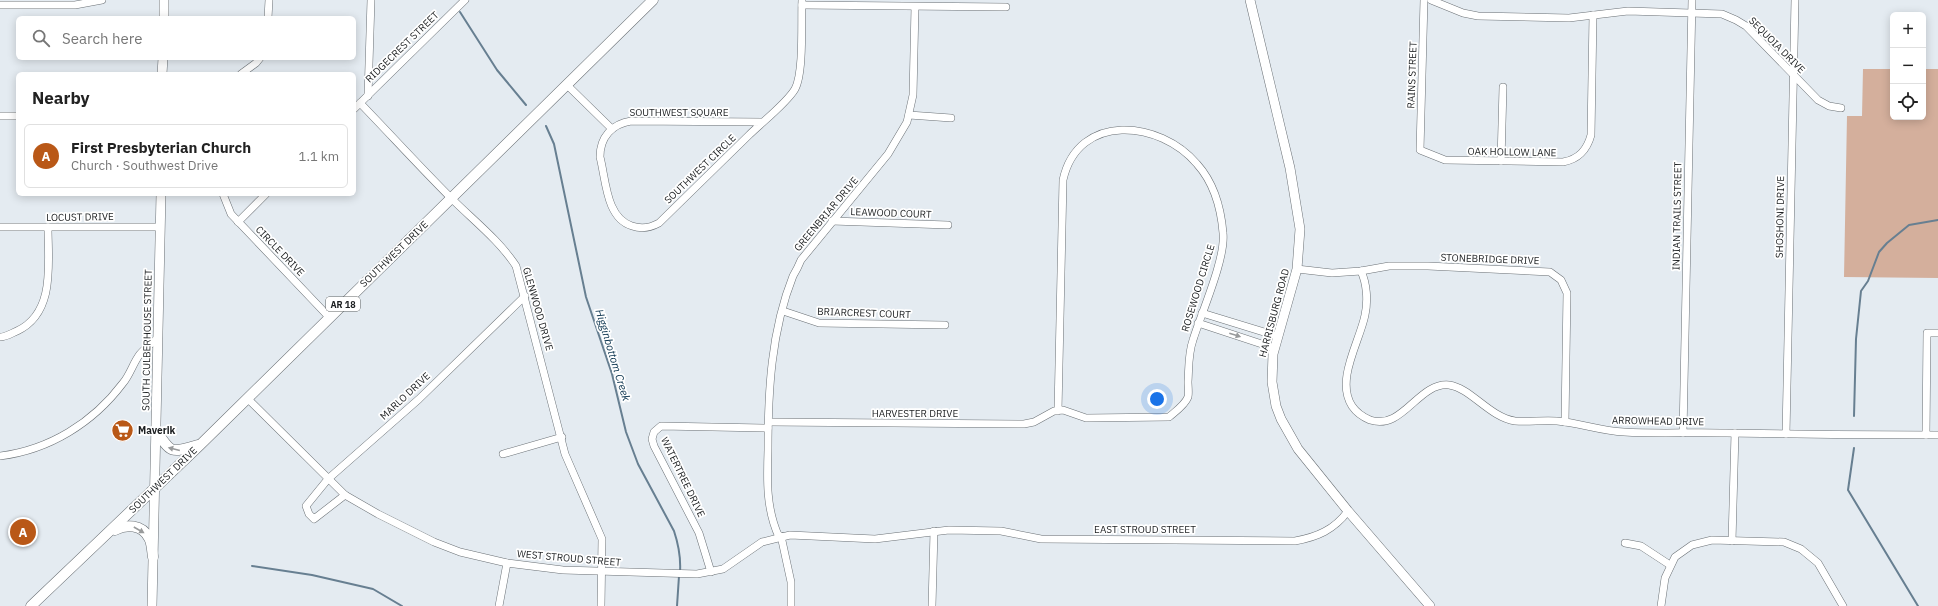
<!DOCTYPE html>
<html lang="en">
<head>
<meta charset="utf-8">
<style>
	body { margin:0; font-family:"IBM Plex Sans",sans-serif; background:#f6f6f6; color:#222 }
	.controls { position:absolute; right:12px; top:12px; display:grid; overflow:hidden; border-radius:6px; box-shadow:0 2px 10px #0003 }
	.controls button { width:36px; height:36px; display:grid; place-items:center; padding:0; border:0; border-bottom:1px solid #e0e0e0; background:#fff; color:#222; font:20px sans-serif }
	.you { position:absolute; left:1157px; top:399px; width:14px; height:14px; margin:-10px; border:3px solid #fff; border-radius:50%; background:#1a73e8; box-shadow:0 0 0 6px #1a73e833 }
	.badge { display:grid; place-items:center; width:26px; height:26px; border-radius:50%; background:#b95817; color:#fff; font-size:13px; font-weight:700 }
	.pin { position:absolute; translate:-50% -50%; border:2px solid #fff; box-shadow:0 1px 4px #0006 }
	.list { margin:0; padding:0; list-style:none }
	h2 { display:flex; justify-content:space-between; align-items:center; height:52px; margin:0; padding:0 16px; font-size:17px }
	h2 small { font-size:13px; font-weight:400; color:#767676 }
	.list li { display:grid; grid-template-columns:26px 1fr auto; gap:12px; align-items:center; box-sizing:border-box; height:64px; margin:0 8px 8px; padding:0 8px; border:1px solid #e0e0e0; border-radius:6px }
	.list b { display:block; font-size:15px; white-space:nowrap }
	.list p { margin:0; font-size:13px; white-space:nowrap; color:#767676 }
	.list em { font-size:13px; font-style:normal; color:#767676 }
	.icon { flex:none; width:22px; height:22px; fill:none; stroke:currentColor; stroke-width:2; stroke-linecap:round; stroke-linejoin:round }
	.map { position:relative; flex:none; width:1938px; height:606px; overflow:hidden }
	.search { position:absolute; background:#fff; box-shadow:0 2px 10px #0003; left:16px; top:16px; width:340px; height:44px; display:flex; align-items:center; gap:10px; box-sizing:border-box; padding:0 14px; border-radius:6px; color:#767676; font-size:15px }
	.panel { position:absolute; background:#fff; box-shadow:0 2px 10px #0003; left:16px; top:72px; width:340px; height:124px; border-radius:6px }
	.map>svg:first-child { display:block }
</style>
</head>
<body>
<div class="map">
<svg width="1938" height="606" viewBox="0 0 1938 606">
	<rect width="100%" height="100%" fill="#e4ebf1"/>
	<!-- forest -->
	<polygon fill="#d4af9c" points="1863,69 1893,69 1893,117 1923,117 1923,69 1938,69 1938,278 1844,277 1847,116 1862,116"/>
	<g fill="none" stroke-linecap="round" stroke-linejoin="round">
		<!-- stream -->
		<g stroke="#677f91" stroke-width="2">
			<polyline points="460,12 497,70 526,105"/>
			<path d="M 546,126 L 554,144 L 586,297 L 612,374 L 626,432 L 638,464 L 674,531 C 679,546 681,557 680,572"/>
			<polyline points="1854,416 1856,339 1861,291 1868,281 1879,252 1887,243 1909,225 1938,220"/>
			<polyline points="1854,448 1848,490 1918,606"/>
			<polyline points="252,566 312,575 373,589 402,606"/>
			<polyline points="677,606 679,576"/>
		</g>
		<defs>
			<g id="street">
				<path d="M 1424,0 L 1420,150 L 1445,160 L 1563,162 C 1579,159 1587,150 1591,135 L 1593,15"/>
				<polyline points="1431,0 1463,13 1478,16 1569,18 1628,11 1722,14 1736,20 1746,26 1818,100 1829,106 1841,108"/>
				<polyline points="0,5 75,5 102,0"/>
				<polyline points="802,5 1006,7"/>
				<polyline points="268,18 269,0"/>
				<polyline points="241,74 256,63 260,58"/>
				<polyline points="567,85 612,129"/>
				<polyline points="368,96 371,0"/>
				<path d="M 360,103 C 390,134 420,167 451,198 C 473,220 499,240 516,266 L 565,454 L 602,539 L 601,606"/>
				<polyline points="354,109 465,0"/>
				<polyline points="909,115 951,118"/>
				<polyline points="0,116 18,116"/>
				<path d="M 763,122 L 631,121 C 612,124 600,137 600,157 C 606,180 606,218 632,226 C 641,229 650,228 659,223 L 749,135 C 761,123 787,103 795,89 C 804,73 801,20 802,0"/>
				<polyline points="1501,161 1503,87"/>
				<polyline points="223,194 231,214 329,317"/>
				<polyline points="832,221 948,225"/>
				<polyline points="238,222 266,194"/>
				<polyline points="0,227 160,227"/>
				<polyline points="1297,269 1332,273 1361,271 1389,266 1428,266 1550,272 1561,280 1567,293 1565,422"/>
				<path d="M 1361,271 C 1367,284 1368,301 1365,315 C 1360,341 1335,380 1352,406 C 1356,412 1363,417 1370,420 C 1403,431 1418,382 1449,385 C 1471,388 1489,417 1515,421 C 1529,422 1543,420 1557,421 C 1580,423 1601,431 1624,432 C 1658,434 1692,432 1726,433 C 1797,434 1867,435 1938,435"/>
				<polyline points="783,311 819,323 945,325"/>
				<polyline points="1202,313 1277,336"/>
				<polyline points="1198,323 1274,348"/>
				<path d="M 0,337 C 6,337 12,333 17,331 C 56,313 48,262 48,227"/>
				<path d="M 247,398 L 345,495 L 378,514 L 434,542 L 460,552 L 507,563 L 563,570 L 697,574 L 723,569 L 762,542 L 790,535 L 875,539 L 949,530 L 1001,531 L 1041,539 L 1295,541 C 1317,537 1334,530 1348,511"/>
				<path d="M 769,422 L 1024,424 L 1034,422 L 1054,411 L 1063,410 L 1086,418 L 1169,417 C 1176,411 1185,405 1188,397 C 1189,393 1188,386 1188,382 C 1189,368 1188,354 1193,340 C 1201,314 1226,258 1223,233 C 1221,208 1214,183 1197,164 C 1160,120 1078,112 1063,180 L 1058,411"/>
				<polyline points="1683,433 1692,0"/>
				<polyline points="1786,434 1795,0"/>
				<polyline points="1926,435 1927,333 1938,333"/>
				<polyline points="503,454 562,437"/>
				<path d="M 0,456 C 49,450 93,423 123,383 C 130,375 133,363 140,354 C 145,348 152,343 158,338"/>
				<polyline points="345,495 314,519 309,514 306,506 328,479 419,399 525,296"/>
				<polyline points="781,536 791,582 791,606"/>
				<path d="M 779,537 C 766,509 767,480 768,450 C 768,392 771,331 793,276 C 796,271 799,265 801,260 L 888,154 L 907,122 L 913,95 L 915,7"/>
				<polyline points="1732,541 1735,433"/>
				<polyline points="1625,543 1641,546 1670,565"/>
				<polyline points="711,572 699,533 654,446 652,439 654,432 661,426 768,428"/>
				<polyline points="499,606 507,563"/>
				<polyline points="932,606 934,531"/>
				<polyline points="1661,606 1665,578 1675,557 1692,545 1712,540 1784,542 1801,549 1818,563 1843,606"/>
			</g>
			<g id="secondary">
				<polyline points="1250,0 1290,168 1300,229 1297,269 1273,354 1272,382 1276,406 1281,419 1298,449 1348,511 1430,606"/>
				<polyline points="164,18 164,0"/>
				<polyline points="162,74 163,58"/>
				<polyline points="152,606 161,194"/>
			</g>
			<g id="primary">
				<path d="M 156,430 C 171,454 171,453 198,445"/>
				<path d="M 115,530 C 126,524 142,524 149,538 C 152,543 152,551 153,557"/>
				<polyline points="31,606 200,445 653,0"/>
			</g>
		</defs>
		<!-- street casing -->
		<use href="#street" stroke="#6a7075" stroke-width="8"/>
		<!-- secondary casing -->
		<use href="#secondary" stroke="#6a7075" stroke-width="10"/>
		<!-- primary casing -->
		<use href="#primary" stroke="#6a7075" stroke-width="11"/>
		<!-- street -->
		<use href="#street" stroke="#fff" stroke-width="7"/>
		<!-- secondary -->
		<use href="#secondary" stroke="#fff" stroke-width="9"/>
		<!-- primary -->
		<use href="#primary" stroke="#fff" stroke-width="10"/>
	</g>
	<!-- one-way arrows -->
	<defs><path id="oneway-solid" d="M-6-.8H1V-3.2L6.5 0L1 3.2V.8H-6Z"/></defs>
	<g fill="#989a9b">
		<use href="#oneway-solid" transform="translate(1235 335) rotate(18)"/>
		<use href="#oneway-solid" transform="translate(174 449) rotate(-166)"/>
		<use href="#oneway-solid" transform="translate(139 530) rotate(30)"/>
	</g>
	<!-- icons -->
	<defs>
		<symbol id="supermarket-disc" viewBox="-11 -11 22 22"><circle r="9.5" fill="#b95817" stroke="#fff"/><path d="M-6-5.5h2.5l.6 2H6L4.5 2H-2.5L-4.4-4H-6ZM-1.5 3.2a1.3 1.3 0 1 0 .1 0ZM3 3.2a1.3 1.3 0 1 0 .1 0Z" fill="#fff"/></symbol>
	</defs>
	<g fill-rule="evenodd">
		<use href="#supermarket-disc" x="110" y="418" width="25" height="25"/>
	</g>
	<g text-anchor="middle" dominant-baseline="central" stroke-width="3.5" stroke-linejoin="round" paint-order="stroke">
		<!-- shield labels -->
		<rect fill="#fff" stroke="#5f6263" stroke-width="1" x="326" y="297" width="34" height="14" rx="3"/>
		<g font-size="9" font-weight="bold" fill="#1b1e20">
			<text x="343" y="304">AR 18</text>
		</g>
		<!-- street labels -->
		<g font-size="10" fill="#1b1e20" stroke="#fff">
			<text transform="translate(1777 45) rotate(45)">SEQUOIA DRIVE</text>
			<text transform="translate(402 47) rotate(-44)">RIDGECREST STREET</text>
			<text transform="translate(1412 75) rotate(-88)">RAINS STREET</text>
			<text x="679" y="112">SOUTHWEST SQUARE</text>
			<text transform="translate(1512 152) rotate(1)">OAK HOLLOW LANE</text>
			<text transform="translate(700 169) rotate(-44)">SOUTHWEST CIRCLE</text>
			<text transform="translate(891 213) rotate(2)">LEAWOOD COURT</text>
			<text transform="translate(826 214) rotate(-50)">GREENBRIAR DRIVE</text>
			<text transform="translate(1677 216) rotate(-89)">INDIAN TRAILS STREET</text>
			<text transform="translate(80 217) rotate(-1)">LOCUST DRIVE</text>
			<text transform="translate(1780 217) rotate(-89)">SHOSHONI DRIVE</text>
			<text transform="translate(280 251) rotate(46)">CIRCLE DRIVE</text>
			<text transform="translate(394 254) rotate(-44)">SOUTHWEST DRIVE</text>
			<text transform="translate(1490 259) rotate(2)">STONEBRIDGE DRIVE</text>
			<text transform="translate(1198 288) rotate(-73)">ROSEWOOD CIRCLE</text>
			<text transform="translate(538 309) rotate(74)">GLENWOOD DRIVE</text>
			<text transform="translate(864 313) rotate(2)">BRIARCREST COURT</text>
			<text transform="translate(1274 313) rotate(-75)">HARRISBURG ROAD</text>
			<text transform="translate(147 340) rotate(-89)">SOUTH CULBERHOUSE STREET</text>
			<text transform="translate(405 396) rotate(-43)">MARLO DRIVE</text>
			<text x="915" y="413">HARVESTER DRIVE</text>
			<text transform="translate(1658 421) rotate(1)">ARROWHEAD DRIVE</text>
			<text transform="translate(683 477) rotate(64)">WATERTREE DRIVE</text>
			<text transform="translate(163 480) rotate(-44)">SOUTHWEST DRIVE</text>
			<text x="1145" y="529">EAST STROUD STREET</text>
			<text transform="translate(569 558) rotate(5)">WEST STROUD STREET</text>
		</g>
		<!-- poi labels -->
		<g font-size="10" font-weight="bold" fill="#1b1e20" stroke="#fff" text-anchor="start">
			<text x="138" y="430">Maverik</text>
		</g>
		<!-- water labels -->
		<g font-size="11" font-style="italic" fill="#09324d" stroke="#fff">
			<text transform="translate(613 355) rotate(73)">Higginbottom Creek</text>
		</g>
	</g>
</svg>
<div class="controls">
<button>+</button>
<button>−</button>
<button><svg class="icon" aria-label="locate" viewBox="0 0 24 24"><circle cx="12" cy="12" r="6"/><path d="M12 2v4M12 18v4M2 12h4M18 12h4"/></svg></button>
</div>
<div class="you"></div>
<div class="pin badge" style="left:23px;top:532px">A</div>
<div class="search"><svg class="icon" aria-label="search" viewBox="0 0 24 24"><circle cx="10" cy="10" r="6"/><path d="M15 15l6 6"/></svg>Search here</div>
<section class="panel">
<h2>Nearby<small></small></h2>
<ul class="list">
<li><span class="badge">A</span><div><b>First Presbyterian Church</b><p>Church · Southwest Drive</p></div><em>1.1 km</em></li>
</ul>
</section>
</div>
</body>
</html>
